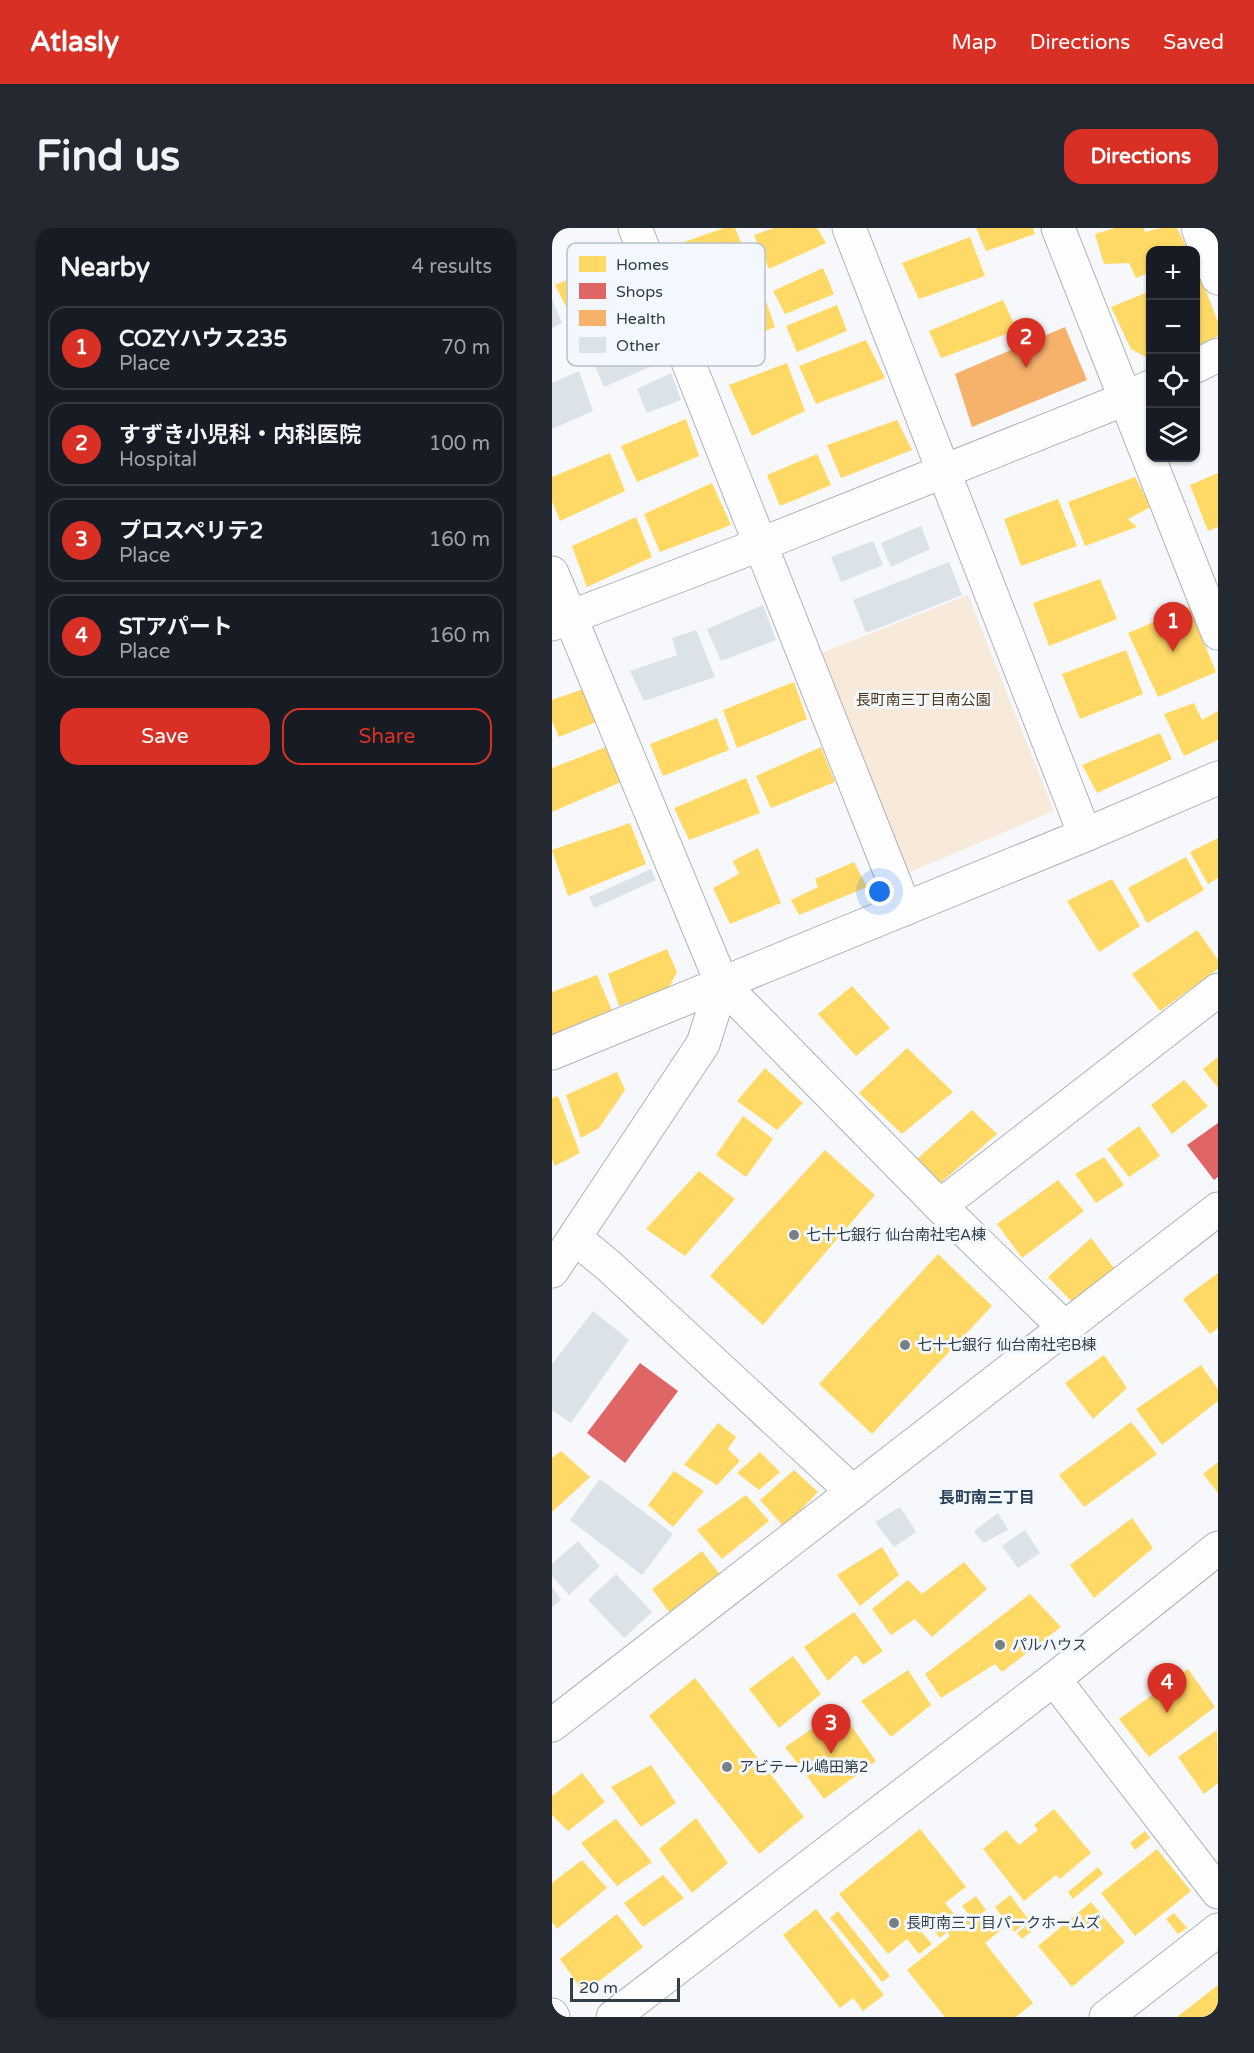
<!DOCTYPE html>
<html lang="en">
<head>
<meta charset="utf-8">
<style>
	body { margin:0; font-family:"Varela Round","Noto Sans JP",sans-serif; background:#242831; color:#f1f3f6 }
	.controls { position:absolute; right:18px; top:18px; display:grid; overflow:hidden; border-radius:12px; box-shadow:0 2px 4px #0004 }
	.controls button { width:54px; height:54px; display:grid; place-items:center; padding:0; border:0; border-bottom:2px solid #363941; background:#171b24; color:#f1f3f6; font:30px sans-serif }
	.scale { position:absolute; left:18px; bottom:15px; width:110px; box-sizing:border-box; padding-left:6px; border:3px solid #333e49; border-top:0; font-size:16px; line-height:21px; white-space:nowrap; color:#333e49; -webkit-text-stroke:4px #f3f8fe; paint-order:stroke }
	.you { position:absolute; left:328px; top:664px; width:21px; height:21px; margin:-15px; border:4px solid #fff; border-radius:50%; background:#1a73e8; box-shadow:0 0 0 9px #1a73e833 }
	.badge { display:grid; place-items:center; width:39px; height:39px; border-radius:50%; background:#d93025; color:#fff; font-size:20px; font-weight:700 }
	.pin { position:absolute; translate:-50% -50px; filter:drop-shadow(0 2px 3px #0008) }
	.pin::after { content:''; position:absolute; top:32px; width:21px; height:18px; background:inherit; clip-path:polygon(0 0,100% 0,50% 100%) }
	.list { margin:0; padding:0; list-style:none }
	h2 { display:flex; justify-content:space-between; align-items:center; height:78px; margin:0; padding:0 24px; font-size:26px }
	h2 small { font-size:20px; font-weight:400; color:#9ea1a6 }
	.list li { display:grid; grid-template-columns:39px 1fr auto; gap:18px; align-items:center; box-sizing:border-box; height:84px; margin:0 12px 12px; padding:0 12px; border:2px solid #363941; border-radius:18px }
	.list b { display:block; font-size:22px; white-space:nowrap }
	.list p { margin:0; font-size:20px; white-space:nowrap; color:#9ea1a6 }
	.list em { font-size:20px; font-style:normal; color:#9ea1a6 }
	.actions { display:flex; gap:12px; padding:18px 24px }
	.actions a { flex:1; padding:14px 0; border:2px solid #d93025; border-radius:18px; text-align:center; font-size:21px; color:#d93025 }
	.actions .main { background:#d93025; color:#fff }
	.icon { flex:none; width:33px; height:33px; fill:none; stroke:currentColor; stroke-width:2; stroke-linecap:round; stroke-linejoin:round }
	.map { position:relative; flex:none; width:666px; height:1789px; overflow:hidden; border-radius:18px }
	header { display:flex; align-items:center; gap:36px; box-sizing:border-box; height:84px; padding:0 30px; background:#d93025; color:#fff }
	header strong { font-size:28px }
	nav { display:flex; gap:33px; margin-inline-start:auto; font-size:21px }
	.intro { display:flex; align-items:center; justify-content:space-between; box-sizing:border-box; height:144px; padding:0 36px }
	h1 { margin:0; font-size:42px }
	.button { padding:15px 27px; border-radius:18px; background:#d93025; color:#fff; font-size:21px; font-weight:700 }
	main { display:flex; gap:36px; padding:0 36px }
	aside { flex:1; background:#171b24; border-radius:18px; box-shadow:0 2px 4px #0004 }
	.map>svg:first-child { display:block }
</style>
</head>
<body>
<header>
<strong>Atlasly</strong>
<nav><a>Map</a><a>Directions</a><a>Saved</a></nav>
</header>
<div class="intro"><h1>Find us</h1><a class="button">Directions</a></div>
<main>
<aside>
<h2>Nearby<small>4 results</small></h2>
<ul class="list">
<li><span class="badge">1</span><div><b>COZYハウス235</b><p>Place</p></div><em>70 m</em></li>
<li><span class="badge">2</span><div><b>すずき小児科・内科医院</b><p>Hospital</p></div><em>100 m</em></li>
<li><span class="badge">3</span><div><b>プロスペリテ2</b><p>Place</p></div><em>160 m</em></li>
<li><span class="badge">4</span><div><b>STアパート</b><p>Place</p></div><em>160 m</em></li>
</ul>
<div class="actions"><a class="main">Save</a><a>Share</a></div>
</aside>
<div class="map">
<svg width="666" height="1789" viewBox="0 0 666 1789">
	<rect width="100%" height="100%" fill="#f6f8fb"/>
	<!-- green -->
	<polygon fill="#f8eadb" points="416,367 502,583 356,645 264,427"/>
	<!-- homes -->
	<g fill="#ffd966">
		<polygon points="172,0 183,0 196,32 148,50 132,14"/>
		<polygon points="222,0 265,0 274,15 217,41 202,7"/>
		<polygon points="424,0 481,0 483,6 434,23"/>
		<polygon points="563,0 592,0 593,4 608,0 625,0 636,22 598,22 598,44 584,50 577,35 552,36 543,6"/>
		<polygon points="418,9 433,48 367,71 350,35"/>
		<polygon points="69,29 85,66 21,92 3,57"/>
		<polygon points="271,40 282,66 233,86 221,63"/>
		<polygon points="647,45 666,94 666,108 644,118 644,47"/>
		<polygon points="210,62 223,99 165,124 150,87"/>
		<polygon points="598,63 598,131 579,121 559,79"/>
		<polygon points="451,72 465,102 389,130 377,103"/>
		<polygon points="285,77 295,103 245,124 234,98"/>
		<polygon points="314,112 333,150 264,176 247,138"/>
		<polygon points="235,135 253,183 200,208 177,157"/>
		<polygon points="134,191 147,228 85,254 69,218"/>
		<polygon points="345,192 360,222 289,250 275,217"/>
		<polygon points="58,225 73,263 8,293 0,273 0,249"/>
		<polygon points="265,226 279,257 228,278 215,247"/>
		<polygon points="666,245 666,299 656,303 638,257"/>
		<polygon points="583,249 599,279 576,291 585,299 533,318 516,274"/>
		<polygon points="160,255 179,297 108,324 92,286"/>
		<polygon points="506,271 525,318 469,338 452,291"/>
		<polygon points="84,289 100,329 35,359 20,318"/>
		<polygon points="548,351 565,391 497,418 481,375"/>
		<polygon points="637,379 664,444 606,469 576,405"/>
		<polygon points="574,422 591,466 528,491 510,446"/>
		<polygon points="242,454 255,491 185,520 171,482"/>
		<polygon points="31,461 44,494 7,509 0,493 0,472"/>
		<polygon points="642,475 650,492 666,483 666,512 632,528 612,486"/>
		<polygon points="165,490 177,522 111,548 98,516"/>
		<polygon points="608,505 620,531 545,565 530,537"/>
		<polygon points="54,519 69,554 0,584 0,540"/>
		<polygon points="269,519 283,554 219,580 204,548"/>
		<polygon points="194,550 208,585 137,612 122,580"/>
		<polygon points="78,595 94,636 16,668 0,622"/>
		<polygon points="666,610 666,650 656,656 638,624"/>
		<polygon points="206,620 229,675 178,696 161,660 187,646 181,633"/>
		<polygon points="634,629 652,662 595,695 576,660"/>
		<polygon points="302,634 315,659 247,687 239,672 266,659 263,651"/>
		<polygon points="560,651 588,698 547,724 515,673"/>
		<polygon points="645,702 666,732 666,741 608,783 580,746"/>
		<polygon points="115,721 125,744 116,761 67,778 56,746"/>
		<polygon points="45,747 60,783 0,807 0,764"/>
		<polygon points="300,758 338,800 304,828 266,786"/>
		<polygon points="355,820 401,864 350,906 307,865"/>
		<polygon points="666,829 666,860 651,841"/>
		<polygon points="213,840 251,875 225,902 185,873"/>
		<polygon points="65,844 73,862 47,900 29,910 14,867"/>
		<polygon points="632,852 656,878 620,906 599,877"/>
		<polygon points="6,868 28,925 3,938 0,931 0,870"/>
		<polygon points="420,882 445,906 386,957 365,931"/>
		<polygon points="191,888 221,911 194,949 164,927"/>
		<polygon points="587,898 608,928 577,949 555,921"/>
		<polygon points="273,922 323,967 211,1097 158,1048"/>
		<polygon points="552,929 572,957 544,975 523,946"/>
		<polygon points="147,943 183,971 133,1028 94,1001"/>
		<polygon points="506,952 532,983 470,1030 445,996"/>
		<polygon points="539,1010 565,1044 521,1075 496,1049"/>
		<polygon points="386,1026 440,1078 320,1206 267,1156"/>
		<polygon points="666,1045 666,1100 658,1106 631,1071"/>
		<polygon points="552,1127 575,1160 541,1191 513,1155"/>
		<polygon points="649,1137 666,1161 666,1173 610,1217 584,1181"/>
		<polygon points="579,1194 605,1226 532,1279 507,1247"/>
		<polygon points="166,1195 184,1209 176,1221 188,1233 165,1257 132,1237"/>
		<polygon points="9,1223 38,1249 0,1284 0,1230"/>
		<polygon points="208,1224 228,1244 207,1262 185,1245"/>
		<polygon points="666,1234 666,1265 651,1246"/>
		<polygon points="242,1242 266,1264 232,1299 208,1272"/>
		<polygon points="122,1243 152,1263 121,1299 96,1277"/>
		<polygon points="194,1267 217,1293 170,1331 145,1302"/>
		<polygon points="580,1290 601,1320 542,1370 518,1337"/>
		<polygon points="330,1319 347,1347 308,1378 285,1347"/>
		<polygon points="150,1323 170,1349 120,1388 100,1361"/>
		<polygon points="412,1334 435,1361 380,1409 363,1391 339,1407 320,1381 356,1352 370,1366"/>
		<polygon points="478,1366 509,1399 450,1444 443,1436 389,1470 373,1446"/>
		<polygon points="302,1384 331,1423 311,1437 304,1427 276,1453 252,1419"/>
		<polygon points="241,1428 269,1466 227,1500 197,1461"/>
		<polygon points="636,1441 663,1479 597,1529 567,1491"/>
		<polygon points="356,1442 379,1477 339,1509 309,1473"/>
		<polygon points="143,1450 252,1589 207,1626 97,1488"/>
		<polygon points="288,1482 324,1533 272,1571 233,1519"/>
		<polygon points="665,1502 666,1555 652,1566 626,1529"/>
		<polygon points="99,1537 124,1575 89,1599 59,1559"/>
		<polygon points="30,1545 53,1574 16,1603 0,1587 0,1568"/>
		<polygon points="502,1581 539,1625 508,1651 504,1647 472,1673 431,1621 454,1602 467,1617 486,1602 482,1597"/>
		<polygon points="144,1590 176,1635 140,1665 107,1621"/>
		<polygon points="64,1591 100,1634 65,1658 29,1615"/>
		<polygon points="368,1601 414,1659 393,1675 409,1694 414,1689 420,1697 436,1684 450,1701 433,1715 481,1775 464,1789 393,1789 355,1742 398,1708 395,1704 388,1710 376,1694 367,1701 380,1716 367,1726 355,1711 336,1726 287,1666"/>
		<polygon points="593,1603 598,1610 583,1622 578,1615"/>
		<polygon points="605,1621 639,1663 583,1708 549,1665"/>
		<polygon points="30,1632 55,1660 5,1701 0,1694 0,1655"/>
		<polygon points="546,1639 551,1646 521,1671 516,1664"/>
		<polygon points="111,1647 132,1670 91,1699 72,1675"/>
		<polygon points="458,1667 477,1692 462,1704 443,1679"/>
		<polygon points="424,1668 434,1682 421,1692 410,1678"/>
		<polygon points="539,1674 573,1714 520,1759 486,1718"/>
		<polygon points="264,1681 332,1767 311,1783 301,1770 288,1780 231,1707"/>
		<polygon points="286,1683 338,1748 330,1754 278,1690"/>
		<polygon points="622,1685 635,1700 626,1706 614,1691"/>
		<polygon points="65,1686 91,1719 32,1765 8,1731"/>
		<polygon points="480,1693 485,1699 470,1711 465,1705"/>
		<polygon points="666,1757 666,1789 625,1789"/>
	</g>
	<!-- shops -->
	<g fill="#e06666">
		<polygon points="666,895 666,949 662,952 635,917"/>
		<polygon points="88,1135 126,1163 73,1235 35,1205"/>
	</g>
	<!-- health -->
	<polygon fill="#f6b26b" points="513,99 535,152 420,199 403,146"/>
	<!-- building -->
	<g fill="#dbe2e8">
		<polygon points="0,71 10,95 0,100"/>
		<polygon points="96,102 109,134 52,159 38,126"/>
		<polygon points="27,143 41,183 0,201 0,155"/>
		<polygon points="119,145 129,172 95,185 85,161"/>
		<polygon points="369,298 378,321 339,339 329,315"/>
		<polygon points="321,313 331,337 289,354 279,329"/>
		<polygon points="397,334 410,367 314,405 301,372"/>
		<polygon points="211,377 224,412 169,433 155,401"/>
		<polygon points="144,402 163,449 92,473 78,443 125,427 120,410"/>
		<polygon points="99,641 104,652 42,680 37,669"/>
		<polygon points="41,1083 77,1112 19,1195 0,1182 0,1136"/>
		<polygon points="48,1251 121,1306 90,1347 18,1292"/>
		<polygon points="348,1279 364,1304 342,1319 323,1294"/>
		<polygon points="446,1285 456,1302 431,1315 422,1303"/>
		<polygon points="473,1302 488,1325 466,1340 450,1318"/>
		<polygon points="26,1313 48,1338 17,1367 0,1348 0,1336"/>
		<polygon points="64,1346 100,1384 72,1410 36,1372"/>
		<polygon points="0,1359 9,1372 0,1379"/>
	</g>
	<g fill="none" stroke-linecap="round" stroke-linejoin="round">
		<defs>
			<g id="minor">
				<polyline points="83,0 353,681"/>
				<polyline points="297,0 533,607"/>
				<polyline points="506,0 666,405"/>
				<polyline points="646,0 666,50"/>
				<polyline points="0,345 170,756 388,978 513,1100"/>
				<polyline points="388,978 666,762"/>
				<polyline points="23,1010 57,1038 301,1264"/>
				<polyline points="502,1451 666,1664"/>
				<polyline points="0,1497 666,981"/>
				<polyline points="0,1787 1,1789"/>
				<polyline points="554,1789 666,1702"/>
			</g>
			<g id="tertiary">
				<polyline points="644,138 666,127"/>
				<polyline points="0,396 207,317 573,171 598,159"/>
				<polyline points="0,825 533,607 666,550"/>
				<polyline points="0,1043 151,816 170,756"/>
				<polyline points="61,1789 502,1451 666,1320"/>
			</g>
		</defs>
		<!-- minor casing -->
		<use href="#minor" stroke="#aeb3ba" stroke-width="35"/>
		<!-- tertiary casing -->
		<use href="#tertiary" stroke="#aeb3ba" stroke-width="35"/>
		<!-- minor -->
		<use href="#minor" stroke="#fefefe" stroke-width="33"/>
		<!-- tertiary -->
		<use href="#tertiary" stroke="#fefefe" stroke-width="33"/>
	</g>
	<!-- markers -->
	<g fill="#777f87" stroke="#f3f8fe" stroke-width="2">
		<circle cx="242" cy="1007" r="6"/>
		<circle cx="353" cy="1117" r="6"/>
		<circle cx="448" cy="1417" r="6"/>
		<circle cx="175" cy="1539" r="6"/>
		<circle cx="342" cy="1695" r="6"/>
	</g>
	<g text-anchor="middle" dominant-baseline="central" stroke-width="6" stroke-linejoin="round" paint-order="stroke">
		<!-- park labels -->
		<g font-size="15" fill="#4c3414" stroke="#f3f8fe">
			<text x="371" y="472">長町南三丁目南公園</text>
		</g>
		<!-- poi labels -->
		<g font-size="15" fill="#333e49" stroke="#f3f8fe" text-anchor="start">
			<text x="254" y="1007">七十七銀行 仙台南社宅A棟</text>
			<text x="365" y="1117">七十七銀行 仙台南社宅B棟</text>
			<text x="460" y="1417">パルハウス</text>
			<text x="187" y="1539">アビテール嶋田第2</text>
			<text x="354" y="1695">長町南三丁目パークホームズ</text>
		</g>
		<!-- neighbourhood labels -->
		<g font-size="16" font-weight="bold" fill="#2b4158" stroke="#f3f8fe">
			<text x="435" y="1270">長町南三丁目</text>
		</g>
	</g>
	<!-- legend -->
	<rect x="15" y="15" width="198" height="123" rx="9" fill="#f3f8fe" stroke="#b9c0c8" stroke-width="1.5"/>
	<rect x="27" y="28" width="27" height="16" fill="#ffd966"/>
	<rect x="27" y="55" width="27" height="16" fill="#e06666"/>
	<rect x="27" y="82" width="27" height="16" fill="#f6b26b"/>
	<rect x="27" y="109" width="27" height="16" fill="#dbe2e8"/>
	<g font-size="16" fill="#333e49">
		<text x="64" y="42">Homes</text>
		<text x="64" y="69">Shops</text>
		<text x="64" y="96">Health</text>
		<text x="64" y="123">Other</text>
	</g>
</svg>
<div class="controls">
<button>+</button>
<button>−</button>
<button><svg class="icon" aria-label="locate" viewBox="0 0 24 24"><circle cx="12" cy="12" r="6"/><path d="M12 2v4M12 18v4M2 12h4M18 12h4"/></svg></button>
<button><svg class="icon" aria-label="layers" viewBox="0 0 24 24"><path d="M12 4l9 5-9 5-9-5zM3 14l9 5 9-5"/></svg></button>
</div>
<div class="scale">20 m</div>
<div class="you"></div>
<div class="pin badge" style="left:621px;top:424px">1</div>
<div class="pin badge" style="left:474px;top:140px">2</div>
<div class="pin badge" style="left:279px;top:1526px">3</div>
<div class="pin badge" style="left:615px;top:1485px">4</div>
</div>
</main>
</body>
</html>
